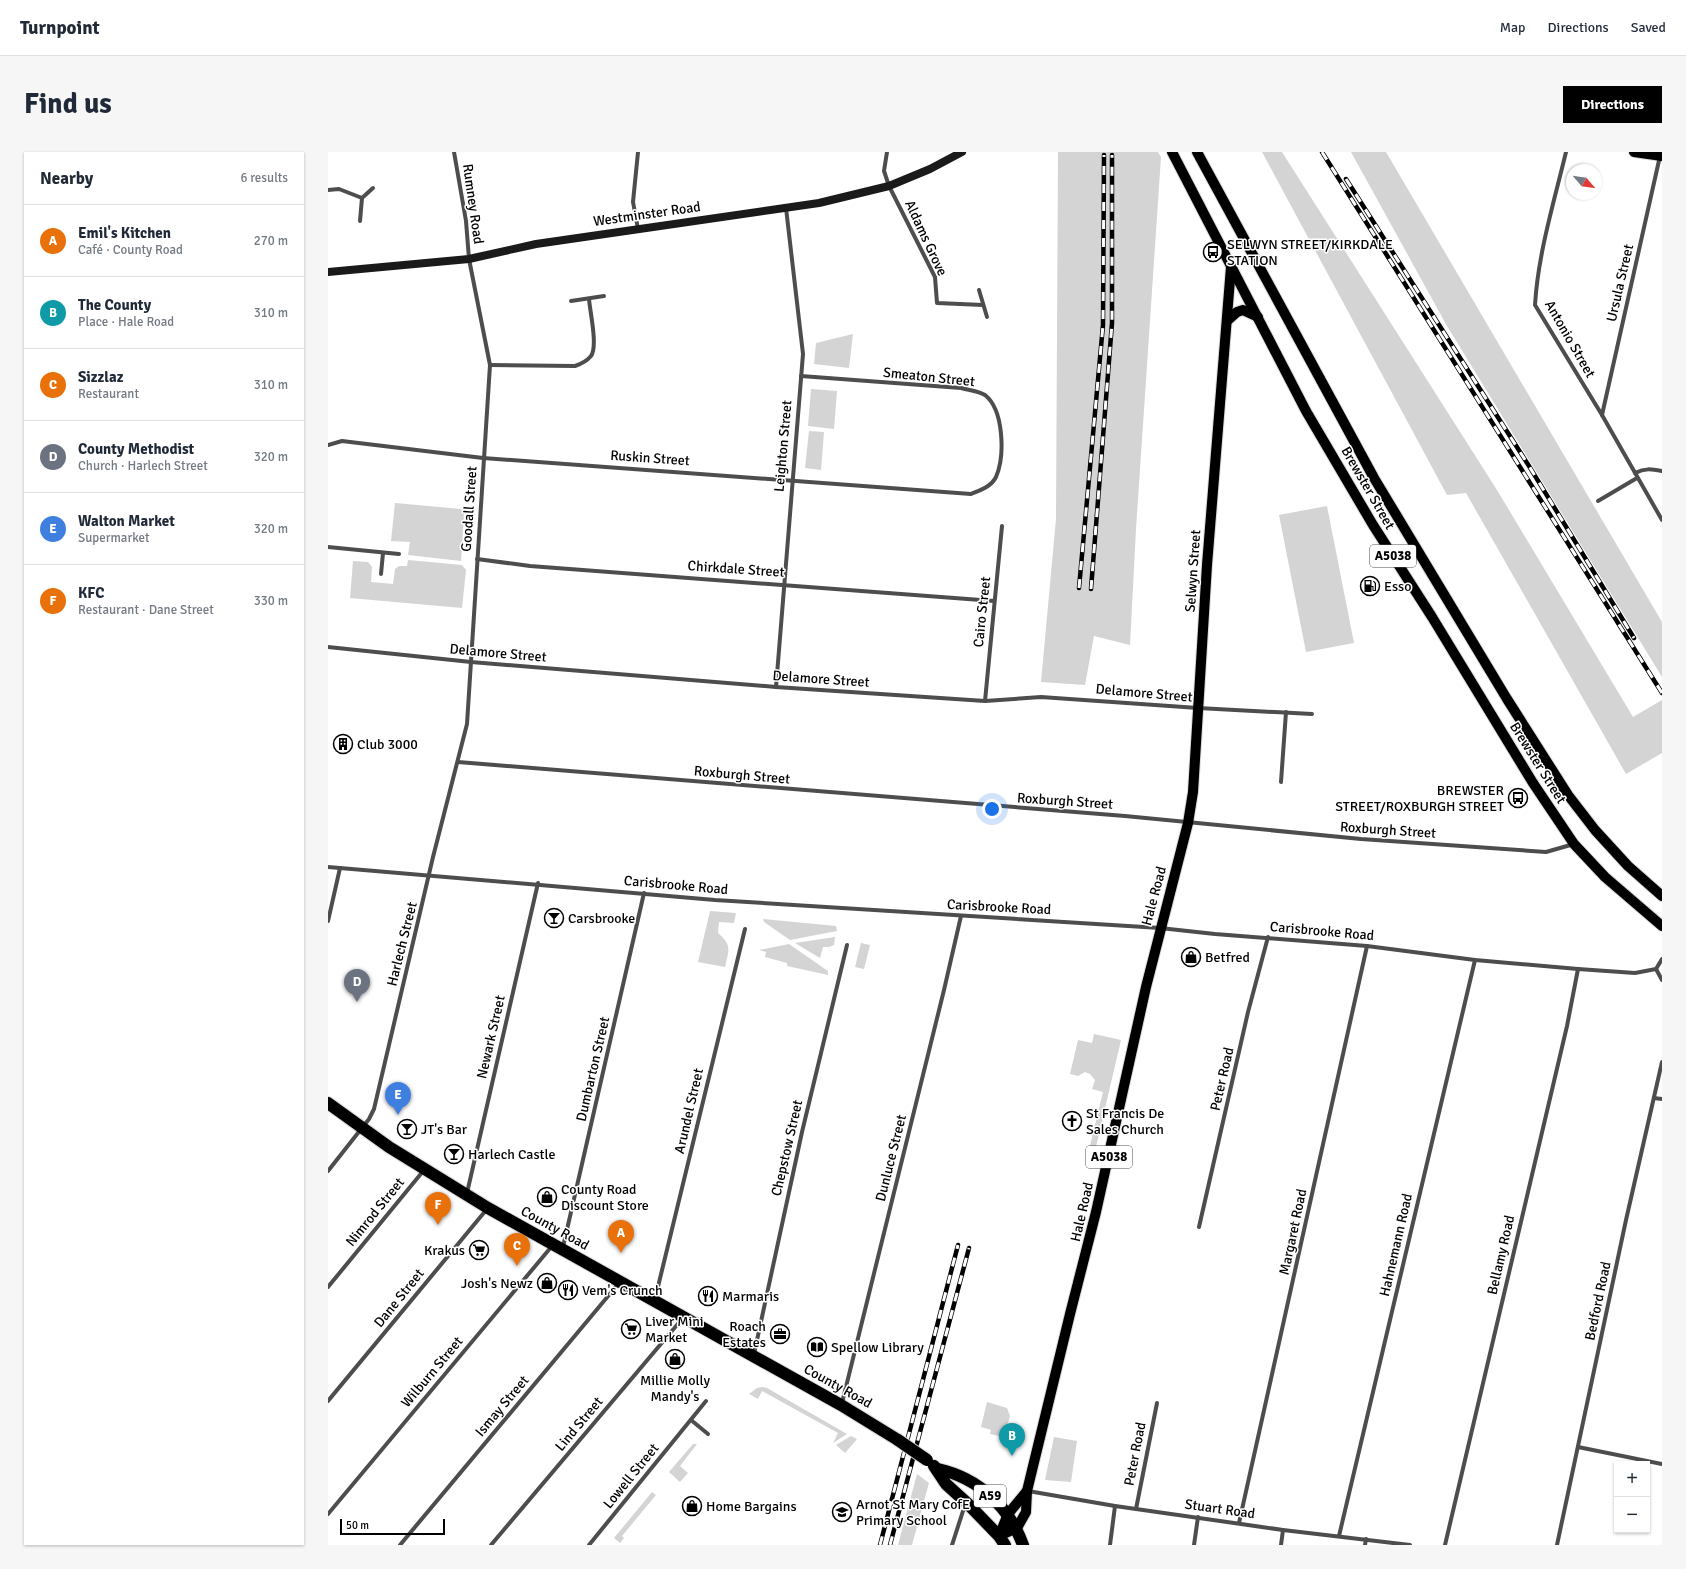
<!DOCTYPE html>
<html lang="en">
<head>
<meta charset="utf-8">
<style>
	body { margin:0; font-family:Signika,sans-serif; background:#f6f6f7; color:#1f2937 }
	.controls { position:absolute; right:12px; bottom:12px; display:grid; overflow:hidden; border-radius:0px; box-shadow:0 1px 3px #0004 }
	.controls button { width:36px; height:36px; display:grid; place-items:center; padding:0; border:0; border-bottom:1px solid #e0e1e3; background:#fff; color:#1f2937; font:20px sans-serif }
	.compass { position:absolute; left:1238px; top:12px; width:36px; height:36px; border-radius:50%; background:#fff; box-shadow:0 1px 3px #0004; rotate:119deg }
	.scale { position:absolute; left:12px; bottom:10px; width:105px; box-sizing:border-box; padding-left:4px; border:2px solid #000; border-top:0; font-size:11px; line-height:14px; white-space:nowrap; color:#000; -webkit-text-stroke:3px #fff; paint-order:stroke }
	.you { position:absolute; left:664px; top:657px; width:14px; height:14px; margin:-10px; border:3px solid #fff; border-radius:50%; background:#1a73e8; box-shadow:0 0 0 6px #1a73e833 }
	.badge { display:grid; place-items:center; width:26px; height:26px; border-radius:50%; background:#000; color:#fff; font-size:13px; font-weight:700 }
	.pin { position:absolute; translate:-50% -33px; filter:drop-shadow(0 1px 2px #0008) }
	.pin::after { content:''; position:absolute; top:21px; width:14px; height:12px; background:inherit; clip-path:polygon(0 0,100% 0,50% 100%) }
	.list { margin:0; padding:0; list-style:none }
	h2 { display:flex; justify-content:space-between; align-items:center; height:52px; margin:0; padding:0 16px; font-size:17px }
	h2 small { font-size:13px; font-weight:400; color:#747a83 }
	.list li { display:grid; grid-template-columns:26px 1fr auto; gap:12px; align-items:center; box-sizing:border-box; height:72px; padding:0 16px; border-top:1px solid #e0e1e3 }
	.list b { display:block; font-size:15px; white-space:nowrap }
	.list p { margin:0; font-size:13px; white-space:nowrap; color:#747a83 }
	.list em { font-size:13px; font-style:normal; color:#747a83 }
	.map { position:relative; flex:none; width:1334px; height:1393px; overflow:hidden; border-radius:0px }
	header { display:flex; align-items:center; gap:24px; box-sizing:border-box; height:56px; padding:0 20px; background:#fff; border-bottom:1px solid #e0e1e3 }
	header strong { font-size:19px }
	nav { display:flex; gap:22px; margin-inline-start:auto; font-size:14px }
	.intro { display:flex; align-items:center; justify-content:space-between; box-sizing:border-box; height:96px; padding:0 24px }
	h1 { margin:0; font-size:28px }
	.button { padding:10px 18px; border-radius:0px; background:#000; color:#fff; font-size:14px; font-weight:700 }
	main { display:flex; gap:24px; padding:0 24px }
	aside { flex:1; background:#fff; border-radius:0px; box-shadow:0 1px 3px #0004 }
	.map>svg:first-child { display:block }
</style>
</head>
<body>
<header>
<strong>Turnpoint</strong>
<nav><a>Map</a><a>Directions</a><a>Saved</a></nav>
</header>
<div class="intro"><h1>Find us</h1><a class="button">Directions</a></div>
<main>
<aside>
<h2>Nearby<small>6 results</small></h2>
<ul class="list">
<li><span class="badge" style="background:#e8710a">A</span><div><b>Emil's Kitchen</b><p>Café · County Road</p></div><em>270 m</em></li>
<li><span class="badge" style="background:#0f9aa8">B</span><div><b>The County</b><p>Place · Hale Road</p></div><em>310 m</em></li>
<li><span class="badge" style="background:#e8710a">C</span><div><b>Sizzlaz</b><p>Restaurant</p></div><em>310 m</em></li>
<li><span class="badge" style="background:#6b7280">D</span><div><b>County Methodist</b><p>Church · Harlech Street</p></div><em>320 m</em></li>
<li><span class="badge" style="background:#3f7fe0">E</span><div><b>Walton Market</b><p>Supermarket</p></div><em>320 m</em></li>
<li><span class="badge" style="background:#e8710a">F</span><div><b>KFC</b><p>Restaurant · Dane Street</p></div><em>330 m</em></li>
</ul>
</aside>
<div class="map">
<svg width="1334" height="1393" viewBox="0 0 1334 1393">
	<rect width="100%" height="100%" fill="#fff"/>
	<!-- green -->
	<g fill="#d4d4d4">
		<polygon points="730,0 830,0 833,5 808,377 802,493 766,484 757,533 713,530 728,367"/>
		<polygon points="934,0 954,0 1169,338 1305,565 1334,548 1334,601 1298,622 1138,341 1119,343"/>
		<polygon points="1023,0 1058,0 1334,470 1334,525 1119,174"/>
		<polygon points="525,182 521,216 486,212 488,191"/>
		<polygon points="483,237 509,239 506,277 480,274"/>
		<polygon points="481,279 496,280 493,318 477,316"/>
		<polygon points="67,351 133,357 136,361 133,409 80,403 82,390 63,389"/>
		<polygon points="999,354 1026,491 978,500 951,363"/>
		<polygon points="80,408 134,413 138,418 134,456 22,446 25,409 40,410 44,415 43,430 65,432 67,417 71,414 79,414"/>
		<path d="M 382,759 L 408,761 L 406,771 L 391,770 L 390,781 C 404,793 401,798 397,815 L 370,810 Z"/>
		<polygon points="435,767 508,774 509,779 462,788 436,770"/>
		<polygon points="507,785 506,793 501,795 495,795 492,806 467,791"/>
		<polygon points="533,791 542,793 536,817 527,815"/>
		<polygon points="461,792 500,819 500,823 459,814 459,811 437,805 438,800 431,798"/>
		<polygon points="766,882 793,888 767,999 761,998 775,940 764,937 767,928 762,922 757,920 750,924 742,922 750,888 764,891"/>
		<polygon points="435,1235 439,1236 519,1282 505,1291 510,1281 434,1239 430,1247 421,1242 429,1236"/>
		<polygon points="659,1250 679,1256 682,1264 676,1285 662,1282 663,1278 653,1275"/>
		<polygon points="523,1284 529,1287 517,1301 508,1293"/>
		<polygon points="726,1285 749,1289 743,1330 717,1328"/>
		<polygon points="365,1292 369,1292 352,1314 360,1321 352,1330 341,1320"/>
		<polygon points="589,1322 601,1331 584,1393 570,1393"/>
		<polygon points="324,1340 328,1343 294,1384 296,1386 292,1391 286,1386"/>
	</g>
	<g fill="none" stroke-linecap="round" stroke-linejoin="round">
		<defs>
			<g id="primary">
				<polyline points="844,0 978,259 1045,373 1104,465 1205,631 1246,692 1277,725 1334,774"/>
				<polyline points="869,0 1046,326 1179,547 1240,643 1267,678 1300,714 1334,744"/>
				<polyline points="1306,0 1334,4"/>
				<polyline points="900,168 909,160 915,158 930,165"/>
				<polyline points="671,1384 689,1376 698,1360 699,1339 742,1162 768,1060 818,835 860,671 865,640 879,413 903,115"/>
				<polyline points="671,1384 680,1362 699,1339"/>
			</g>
			<g id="highway">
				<polyline points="0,951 61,995 160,1056 513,1253 570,1288"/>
				<polyline points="606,1314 618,1332 640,1352 671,1384 677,1393"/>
				<path d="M 610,1317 C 650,1326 681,1354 695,1393"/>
			</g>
		</defs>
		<!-- primary casing -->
		<use href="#primary" stroke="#dbdbdb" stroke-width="12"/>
		<!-- highway casing -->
		<use href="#highway" stroke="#dbdbdb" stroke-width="14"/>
		<!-- street -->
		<g stroke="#4d4d4d" stroke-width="4">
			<polyline points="310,0 305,50 310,77"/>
			<polyline points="559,0 556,19 561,34 607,125 609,151 655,153"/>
			<path d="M 1238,0 C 1226,50 1210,102 1207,153 L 1274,263 L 1334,368"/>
			<polyline points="0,38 11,37 34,46"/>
			<polyline points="32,69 34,46 45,36"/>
			<polyline points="651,138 659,165"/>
			<polyline points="243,149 276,144"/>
			<path d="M 162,213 L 247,214 C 253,212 258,210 263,204 C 270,194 262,160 261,147"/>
			<polyline points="1274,263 1332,4"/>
			<path d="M 0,293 L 14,289 L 155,306 L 643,342 C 652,338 663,335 668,325 C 677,304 676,258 657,243 C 651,239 640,238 633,236 L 473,224"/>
			<path d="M 1307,321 C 1317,316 1323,317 1334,319"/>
			<polyline points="1270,349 1309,326"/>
			<polyline points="0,395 71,402"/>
			<polyline points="149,407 202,414 666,449"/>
			<polyline points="53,422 55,401"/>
			<polyline points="0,495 143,510 448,535 657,549 713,545 870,556 984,562"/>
			<polyline points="448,535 475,202 458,56"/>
			<polyline points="657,549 674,374"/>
			<polyline points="130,610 797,664 1033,687 1218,700 1246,692"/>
			<polyline points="953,630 958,560"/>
			<polyline points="0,715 387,748 832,776 887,782 1039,794 1147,808 1250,817 1307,821 1328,817 1334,807"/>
			<polyline points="0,769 12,716"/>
			<polyline points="1328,817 1334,828"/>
			<polyline points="1326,946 1334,947"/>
			<polyline points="0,1019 41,967 46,957 105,705 139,572 162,213 141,107 138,69 126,0"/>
			<polyline points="139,1041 210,731"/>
			<polyline points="871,1075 920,860 940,785"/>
			<polyline points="235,1095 316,741"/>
			<polyline points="0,1135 96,1018"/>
			<polyline points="327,1147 417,777"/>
			<polyline points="426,1202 474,980 519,793"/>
			<polyline points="0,1249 159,1057"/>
			<polyline points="514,1251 616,838 633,764"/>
			<polyline points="363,1268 380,1282"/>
			<polyline points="1250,1295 1334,1312"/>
			<polyline points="700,1339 787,1354 955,1378 1082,1393"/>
			<polyline points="808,1357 829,1251"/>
			<polyline points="0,1362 224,1094"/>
			<polyline points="911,1371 1039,794"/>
			<polyline points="1011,1384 1147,808"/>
			<polyline points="72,1393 291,1131"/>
			<polyline points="163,1393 354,1167"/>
			<polyline points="261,1393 378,1249"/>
			<polyline points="624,1393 635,1359 639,1353"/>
			<polyline points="782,1393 787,1354"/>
			<polyline points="866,1393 870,1365"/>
			<polyline points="953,1393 955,1378"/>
			<polyline points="1037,1393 1038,1387"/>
			<polyline points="1117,1393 1239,874 1250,817"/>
			<polyline points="1229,1393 1298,1068 1334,910"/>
		</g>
		<!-- secondary -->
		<polyline stroke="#1a1a1a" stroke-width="8" points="0,120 141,107 208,92 491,51 561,34 602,17 634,0"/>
		<!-- primary -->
		<use href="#primary" stroke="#000" stroke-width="10"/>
		<!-- highway -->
		<use href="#highway" stroke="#000" stroke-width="12"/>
		<defs>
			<g id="rail">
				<polyline points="994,0 1334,541"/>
				<polyline points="1018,27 1201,314 1306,486"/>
				<polyline points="751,436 775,173 776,3"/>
				<polyline points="763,437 784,171 784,3"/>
				<polyline points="552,1393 630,1093"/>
				<polyline points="562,1393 641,1096"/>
			</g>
		</defs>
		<!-- rail casing -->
		<use href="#rail" stroke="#000" stroke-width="4.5"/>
		<!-- rail -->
		<use href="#rail" stroke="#fff" stroke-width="3" stroke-dasharray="9" stroke-linecap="butt"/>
		<defs>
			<polyline id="highway-bridge" points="570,1288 599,1308"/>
		</defs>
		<!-- highway-bridge casing -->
		<use href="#highway-bridge" stroke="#dbdbdb" stroke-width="14" stroke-linecap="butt"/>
		<!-- highway-bridge -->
		<use href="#highway-bridge" stroke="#000" stroke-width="12"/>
	</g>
	<!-- icons -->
	<defs>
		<symbol id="bus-ring" viewBox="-11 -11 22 22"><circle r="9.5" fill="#fff" stroke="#000" stroke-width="1.5"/><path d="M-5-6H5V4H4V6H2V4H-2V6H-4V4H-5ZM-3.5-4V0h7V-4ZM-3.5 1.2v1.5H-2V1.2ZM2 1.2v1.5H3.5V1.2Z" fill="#000"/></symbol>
		<symbol id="fuel-ring" viewBox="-11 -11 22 22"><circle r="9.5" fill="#fff" stroke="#000" stroke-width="1.5"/><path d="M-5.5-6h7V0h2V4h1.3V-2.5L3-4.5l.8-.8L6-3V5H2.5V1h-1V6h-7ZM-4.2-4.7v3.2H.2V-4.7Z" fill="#000"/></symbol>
		<symbol id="building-ring" viewBox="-11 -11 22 22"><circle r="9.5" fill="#fff" stroke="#000" stroke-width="1.5"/><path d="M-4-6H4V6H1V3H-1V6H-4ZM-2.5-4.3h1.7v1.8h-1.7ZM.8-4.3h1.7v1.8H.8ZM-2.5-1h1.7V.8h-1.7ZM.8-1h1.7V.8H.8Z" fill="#000"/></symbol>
		<symbol id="bar-ring" viewBox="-11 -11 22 22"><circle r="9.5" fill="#fff" stroke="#000" stroke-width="1.5"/><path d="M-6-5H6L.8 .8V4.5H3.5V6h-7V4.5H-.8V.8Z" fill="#000"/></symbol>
		<symbol id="shop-ring" viewBox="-11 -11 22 22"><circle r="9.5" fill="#fff" stroke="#000" stroke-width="1.5"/><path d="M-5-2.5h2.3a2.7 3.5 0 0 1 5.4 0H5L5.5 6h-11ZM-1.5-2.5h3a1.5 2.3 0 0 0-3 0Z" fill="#000"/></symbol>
		<symbol id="church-ring" viewBox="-11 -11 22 22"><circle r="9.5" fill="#fff" stroke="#000" stroke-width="1.5"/><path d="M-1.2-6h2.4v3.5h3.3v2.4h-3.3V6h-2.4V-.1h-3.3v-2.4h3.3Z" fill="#000"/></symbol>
		<symbol id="supermarket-ring" viewBox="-11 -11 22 22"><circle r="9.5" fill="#fff" stroke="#000" stroke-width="1.5"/><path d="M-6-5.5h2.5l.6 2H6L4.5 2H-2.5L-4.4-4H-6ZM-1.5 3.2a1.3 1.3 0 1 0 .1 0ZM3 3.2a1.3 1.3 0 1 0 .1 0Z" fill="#000"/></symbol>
		<symbol id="restaurant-ring" viewBox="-11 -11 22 22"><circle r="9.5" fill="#fff" stroke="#000" stroke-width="1.5"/><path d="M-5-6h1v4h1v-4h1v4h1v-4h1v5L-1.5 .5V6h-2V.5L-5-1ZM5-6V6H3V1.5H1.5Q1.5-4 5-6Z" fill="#000"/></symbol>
		<symbol id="office-ring" viewBox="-11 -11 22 22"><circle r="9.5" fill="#fff" stroke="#000" stroke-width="1.5"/><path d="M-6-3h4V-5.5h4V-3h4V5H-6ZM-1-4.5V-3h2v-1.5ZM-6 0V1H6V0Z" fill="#000"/></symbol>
		<symbol id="library-ring" viewBox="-11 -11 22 22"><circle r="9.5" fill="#fff" stroke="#000" stroke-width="1.5"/><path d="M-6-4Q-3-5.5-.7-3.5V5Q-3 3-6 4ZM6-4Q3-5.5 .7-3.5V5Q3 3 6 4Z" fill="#000"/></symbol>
		<symbol id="school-ring" viewBox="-11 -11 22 22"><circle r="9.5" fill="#fff" stroke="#000" stroke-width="1.5"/><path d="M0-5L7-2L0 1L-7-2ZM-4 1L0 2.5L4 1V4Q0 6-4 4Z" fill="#000"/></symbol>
	</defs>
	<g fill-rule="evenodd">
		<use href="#bus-ring" x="874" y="89" width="22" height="22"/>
		<use href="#fuel-ring" x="1031" y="423" width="22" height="22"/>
		<use href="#building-ring" x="4" y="581" width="22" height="22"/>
		<use href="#bus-ring" x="1179" y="635" width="22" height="22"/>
		<use href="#bar-ring" x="215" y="755" width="22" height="22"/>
		<use href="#shop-ring" x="852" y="794" width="22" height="22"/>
		<use href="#church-ring" x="733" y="958" width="22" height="22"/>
		<use href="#bar-ring" x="68" y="966" width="22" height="22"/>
		<use href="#bar-ring" x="115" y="991" width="22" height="22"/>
		<use href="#shop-ring" x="208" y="1034" width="22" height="22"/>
		<use href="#supermarket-ring" x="140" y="1087" width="22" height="22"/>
		<use href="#shop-ring" x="208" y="1120" width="22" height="22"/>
		<use href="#restaurant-ring" x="229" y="1127" width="22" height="22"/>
		<use href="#restaurant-ring" x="369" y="1133" width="22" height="22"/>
		<use href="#supermarket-ring" x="292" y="1166" width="22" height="22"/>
		<use href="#office-ring" x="441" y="1171" width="22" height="22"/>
		<use href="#library-ring" x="478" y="1184" width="22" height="22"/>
		<use href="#shop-ring" x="336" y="1196" width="22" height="22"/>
		<use href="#shop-ring" x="353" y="1343" width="22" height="22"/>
		<use href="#school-ring" x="503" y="1349" width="22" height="22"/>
	</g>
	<g text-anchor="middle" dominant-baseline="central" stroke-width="3" stroke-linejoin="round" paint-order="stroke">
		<!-- shield labels -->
		<g fill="#fff" stroke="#4c4c4c" stroke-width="1">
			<rect x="1042" y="393" width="46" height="22" rx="3"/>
			<rect x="758" y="994" width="46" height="22" rx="3"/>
			<rect x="646" y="1333" width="32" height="22" rx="3"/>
		</g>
		<g font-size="13" font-weight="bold" fill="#000">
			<text x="1065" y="404">A5038</text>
			<text x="781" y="1005">A5038</text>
			<text x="662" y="1344">A59</text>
		</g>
		<!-- street labels -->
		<g font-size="14" fill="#000" stroke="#fff">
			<text transform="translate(145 52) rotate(82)">Rumney Road</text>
			<text transform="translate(319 62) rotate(-8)">Westminster Road</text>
			<text transform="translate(598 86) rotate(65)">Aldams Grove</text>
			<text transform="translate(1292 131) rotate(-77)">Ursula Street</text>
			<text transform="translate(1242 187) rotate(60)">Antonio Street</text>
			<text transform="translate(601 225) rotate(6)">Smeaton Street</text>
			<text transform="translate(455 294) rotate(-85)">Leighton Street</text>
			<text transform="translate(322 306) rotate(4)">Ruskin Street</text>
			<text transform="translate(1040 336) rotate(60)">Brewster Street</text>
			<text transform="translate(141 357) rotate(-86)">Goodall Street</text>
			<text transform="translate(408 417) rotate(4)">Chirkdale Street</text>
			<text transform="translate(865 419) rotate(-86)">Selwyn Street</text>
			<text transform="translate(654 460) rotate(-84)">Cairo Street</text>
			<text transform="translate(170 501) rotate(5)">Delamore Street</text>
			<text transform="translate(493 527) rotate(4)">Delamore Street</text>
			<text transform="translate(816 541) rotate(5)">Delamore Street</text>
			<text transform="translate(1210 611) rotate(58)">Brewster Street</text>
			<text transform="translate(414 623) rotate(5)">Roxburgh Street</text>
			<text transform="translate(737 649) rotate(4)">Roxburgh Street</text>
			<text transform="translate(1060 678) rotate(4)">Roxburgh Street</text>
			<text transform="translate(348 733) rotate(5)">Carisbrooke Road</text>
			<text transform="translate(826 744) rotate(-75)">Hale Road</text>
			<text transform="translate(671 755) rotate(3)">Carisbrooke Road</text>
			<text transform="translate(994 779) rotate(5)">Carisbrooke Road</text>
			<text transform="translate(74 792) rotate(-76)">Harlech Street</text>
			<text transform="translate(163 885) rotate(-77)">Newark Street</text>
			<text transform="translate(265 917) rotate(-77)">Dumbarton Street</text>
			<text transform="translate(894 927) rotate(-77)">Peter Road</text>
			<text transform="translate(361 959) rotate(-77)">Arundel Street</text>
			<text transform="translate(459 996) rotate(-77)">Chepstow Street</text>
			<text transform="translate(563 1006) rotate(-76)">Dunluce Street</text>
			<text transform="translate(47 1060) rotate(-51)">Nimrod Street</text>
			<text transform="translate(754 1060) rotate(-77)">Hale Road</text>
			<text transform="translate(227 1076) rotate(29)">County Road</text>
			<text transform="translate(965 1080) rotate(-78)">Margaret Road</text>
			<text transform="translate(1068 1093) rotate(-77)">Hahnemann Road</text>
			<text transform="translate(1173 1103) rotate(-77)">Bellamy Road</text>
			<text transform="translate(71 1146) rotate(-51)">Dane Street</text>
			<text transform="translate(1270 1149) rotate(-78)">Bedford Road</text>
			<text transform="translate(104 1220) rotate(-50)">Wilburn Street</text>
			<text transform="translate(510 1234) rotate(29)">County Road</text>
			<text transform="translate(174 1254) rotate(-50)">Ismay Street</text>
			<text transform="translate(251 1272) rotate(-50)">Lind Street</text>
			<text transform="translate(807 1302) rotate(-79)">Peter Road</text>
			<text transform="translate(303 1324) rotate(-51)">Lowell Street</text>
			<text transform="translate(892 1357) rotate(8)">Stuart Road</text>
		</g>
		<!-- poi labels -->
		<g font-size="14" fill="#000" stroke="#fff" text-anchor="start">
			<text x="899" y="92">SELWYN STREET/KIRKDALE<tspan x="899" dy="16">STATION</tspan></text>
			<text x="1056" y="434">Esso</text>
			<text x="29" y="592">Club 3000</text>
			<text x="1176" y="638" text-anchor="end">BREWSTER<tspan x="1176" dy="16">STREET/ROXBURGH STREET</tspan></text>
			<text x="240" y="766">Carsbrooke</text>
			<text x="877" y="805">Betfred</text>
			<text x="758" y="961">St Francis De<tspan x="758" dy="16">Sales Church</tspan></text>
			<text x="93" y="977">JT's Bar</text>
			<text x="140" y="1002">Harlech Castle</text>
			<text x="233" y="1037">County Road<tspan x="233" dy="16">Discount Store</tspan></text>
			<text x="137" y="1098" text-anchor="end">Krakus</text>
			<text x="205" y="1131" text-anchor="end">Josh's Newz</text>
			<text x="254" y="1138">Vem's Crunch</text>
			<text x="394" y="1144">Marmaris</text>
			<text x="317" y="1169">Liver Mini<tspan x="317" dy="16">Market</tspan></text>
			<text x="438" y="1174" text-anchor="end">Roach<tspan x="438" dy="16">Estates</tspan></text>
			<text x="503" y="1195">Spellow Library</text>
			<text x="347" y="1228" text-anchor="middle">Millie Molly<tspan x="347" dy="16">Mandy's</tspan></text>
			<text x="528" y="1352">Arnot St Mary CofE<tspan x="528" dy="16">Primary School</tspan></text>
			<text x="378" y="1354">Home Bargains</text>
		</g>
	</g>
</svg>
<div class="controls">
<button>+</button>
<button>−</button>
</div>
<svg class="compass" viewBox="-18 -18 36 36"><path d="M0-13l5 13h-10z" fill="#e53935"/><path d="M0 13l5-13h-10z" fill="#747a83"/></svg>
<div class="scale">50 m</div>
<div class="you"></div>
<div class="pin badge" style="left:293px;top:1101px;background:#e8710a">A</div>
<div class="pin badge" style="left:684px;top:1304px;background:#0f9aa8">B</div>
<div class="pin badge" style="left:189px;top:1114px;background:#e8710a">C</div>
<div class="pin badge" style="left:29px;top:850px;background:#6b7280">D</div>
<div class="pin badge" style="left:70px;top:963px;background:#3f7fe0">E</div>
<div class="pin badge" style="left:110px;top:1073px;background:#e8710a">F</div>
</div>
</main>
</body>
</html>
